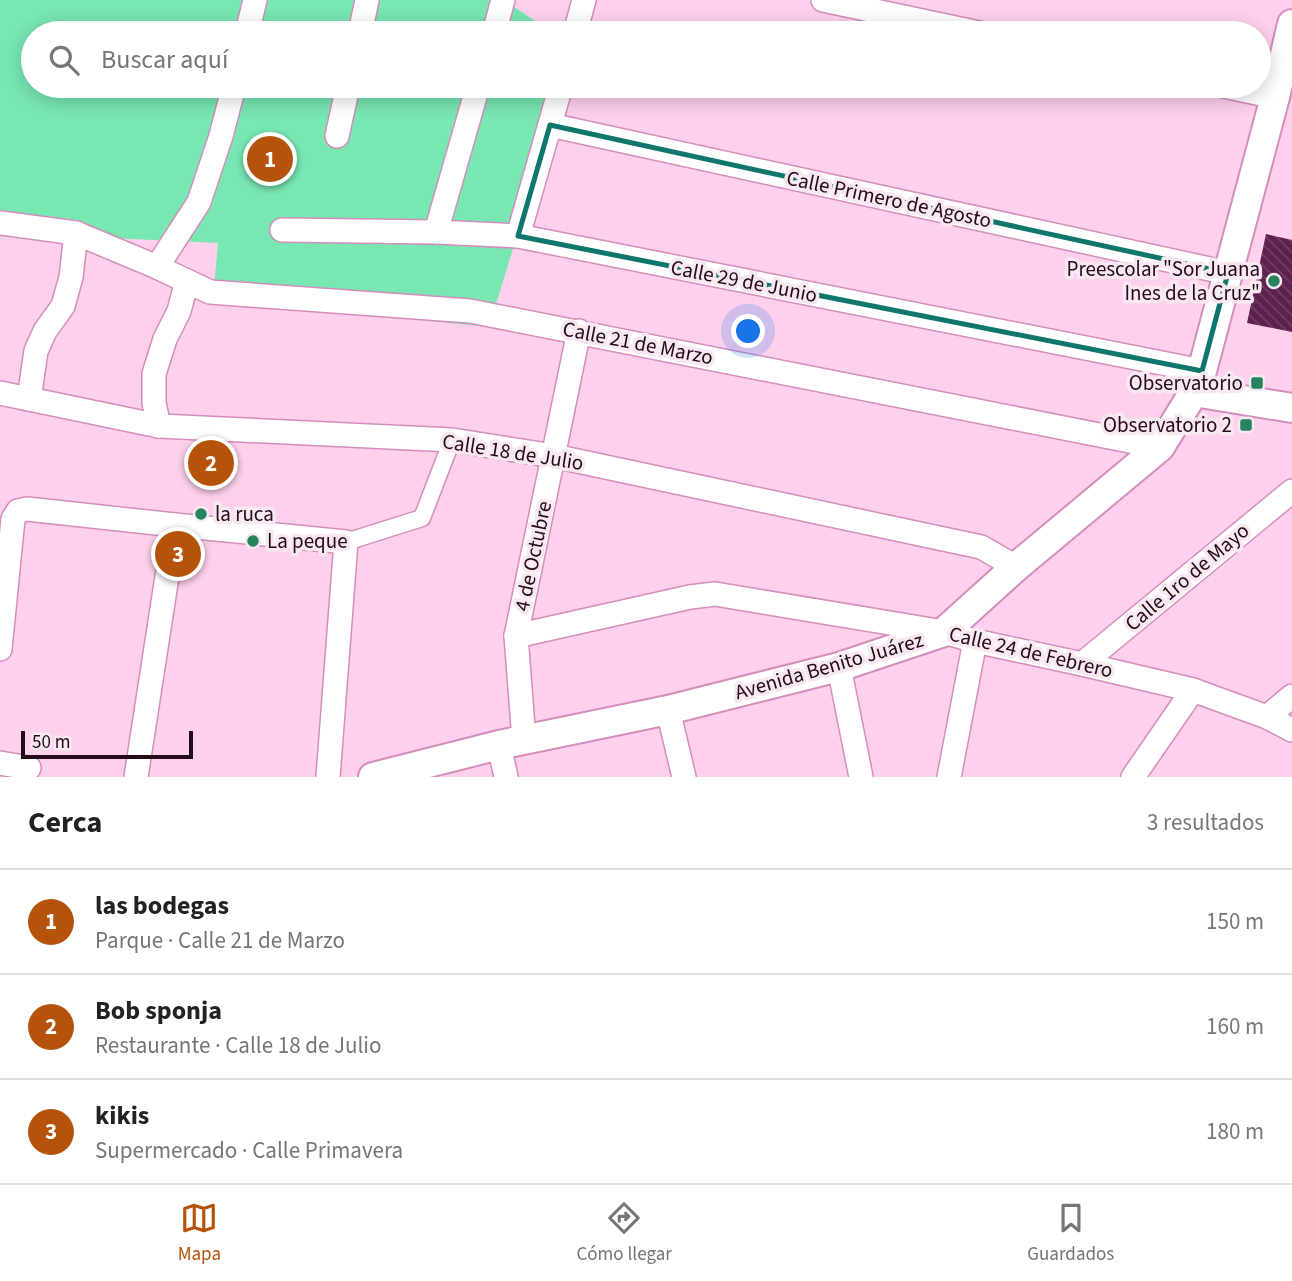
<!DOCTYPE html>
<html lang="es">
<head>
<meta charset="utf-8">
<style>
	body { margin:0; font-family:"Source Sans 3",sans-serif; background:#f2f2f2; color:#222 }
	.scale { position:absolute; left:21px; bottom:18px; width:172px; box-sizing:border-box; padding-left:7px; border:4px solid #240a1c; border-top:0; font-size:19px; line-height:24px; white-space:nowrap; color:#240a1c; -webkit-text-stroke:5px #f7e8f1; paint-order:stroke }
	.you { position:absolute; left:749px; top:332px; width:24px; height:24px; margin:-18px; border:5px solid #fff; border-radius:50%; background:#1a73e8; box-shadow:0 0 0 10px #1a73e833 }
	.badge { display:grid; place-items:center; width:46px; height:46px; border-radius:50%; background:#b45309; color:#fff; font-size:23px; font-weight:700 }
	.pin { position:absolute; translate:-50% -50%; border:4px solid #fff; box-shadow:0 2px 7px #0006 }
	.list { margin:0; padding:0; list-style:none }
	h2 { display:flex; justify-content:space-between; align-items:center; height:91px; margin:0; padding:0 28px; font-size:30px }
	h2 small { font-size:23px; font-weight:400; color:#767676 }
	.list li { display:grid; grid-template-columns:46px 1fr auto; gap:21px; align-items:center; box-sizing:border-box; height:105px; padding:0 28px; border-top:2px solid #e0e0e0 }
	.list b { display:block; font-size:26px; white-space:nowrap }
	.list p { margin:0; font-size:23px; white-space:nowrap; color:#767676 }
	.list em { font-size:23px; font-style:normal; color:#767676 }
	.icon { flex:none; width:38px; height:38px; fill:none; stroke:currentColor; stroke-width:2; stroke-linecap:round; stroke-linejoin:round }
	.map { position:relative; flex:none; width:1292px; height:777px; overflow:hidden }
	.search { position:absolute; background:#fff; box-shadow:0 4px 18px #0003; left:21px; right:21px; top:21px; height:77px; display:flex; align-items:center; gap:18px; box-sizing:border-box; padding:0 24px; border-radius:38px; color:#767676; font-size:26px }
	.sheet { height:406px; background:#fff }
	nav { display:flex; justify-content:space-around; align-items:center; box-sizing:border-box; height:98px; border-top:2px solid #e0e0e0; background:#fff; font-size:19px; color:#767676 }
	nav a { display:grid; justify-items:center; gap:4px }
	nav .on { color:#b45309 }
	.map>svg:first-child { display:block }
</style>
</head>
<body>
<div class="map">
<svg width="1292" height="777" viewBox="0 0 1292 777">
	<defs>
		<pattern id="building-back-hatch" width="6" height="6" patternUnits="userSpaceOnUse" patternTransform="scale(1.75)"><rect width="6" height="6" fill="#5e214d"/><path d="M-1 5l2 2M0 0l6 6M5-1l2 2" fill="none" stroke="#713f63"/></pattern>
	</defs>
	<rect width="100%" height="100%" fill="#fed0ec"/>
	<!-- park -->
	<polygon fill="#78e7b1" points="0,0 504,0 553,33 33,33 33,86 563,86 489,327 213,299 218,243 0,233"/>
	<!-- building -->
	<polygon fill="url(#building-back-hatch)" points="1266,234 1292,240 1292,332 1247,323"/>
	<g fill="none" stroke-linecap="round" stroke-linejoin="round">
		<defs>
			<polyline id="pedestrian" points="346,542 422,518 452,440"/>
			<g id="minor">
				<polyline points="823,0 979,33"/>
				<polyline points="247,33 255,0"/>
				<polyline points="360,33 367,0"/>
				<polyline points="494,33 503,0"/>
				<polyline points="575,33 584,0"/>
				<polyline points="1224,86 1275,97"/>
				<polyline points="550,125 1228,273"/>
				<polyline points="337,136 348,86"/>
				<polyline points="0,223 76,233 157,267 210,292 470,311 1160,447"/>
				<polyline points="282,230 436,232 518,236 1202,371"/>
				<polyline points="436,232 478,86"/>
				<polyline points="518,236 561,86"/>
				<polyline points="157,267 199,202 221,136 234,86"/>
				<polyline points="0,393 159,426 452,440 554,456 981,547 1016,567"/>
				<polyline points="29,399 36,351 45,331 63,306 71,277 76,233"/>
				<polyline points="159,426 154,403 154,374 165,339 179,311 187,281"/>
				<polyline points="516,636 690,597 715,594 944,632 975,641 1082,664 1193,690 1267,717 1292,730"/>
				<polyline points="0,649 13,519 18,511 27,509 175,525 346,542 328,777"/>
				<polyline points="1082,664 1292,491"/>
				<polyline points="839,667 861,777"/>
				<polyline points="668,710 684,777"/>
				<polyline points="1267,717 1292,696"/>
				<polyline points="524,740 516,636 579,331"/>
				<polyline points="499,745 506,777"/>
				<polyline points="0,763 29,768"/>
				<polyline points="136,777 175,525"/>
				<polyline points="949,777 975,641"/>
				<polyline points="1133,777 1193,690"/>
			</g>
			<g id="tertiary">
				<polyline points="1194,392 1292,408"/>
				<polyline points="373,777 499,745 668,710 839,667 944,632 1016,567 1160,447 1194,392 1202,371 1275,97 1292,24"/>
			</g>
		</defs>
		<!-- pedestrian casing -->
		<use href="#pedestrian" stroke="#d48dbc" stroke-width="19"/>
		<!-- minor casing -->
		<use href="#minor" stroke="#d48dbc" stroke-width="26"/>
		<!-- tertiary casing -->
		<use href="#tertiary" stroke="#d48dbc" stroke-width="32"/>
		<!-- pedestrian -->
		<use href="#pedestrian" stroke="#fff" stroke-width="16"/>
		<!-- minor -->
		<use href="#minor" stroke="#fff" stroke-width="23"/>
		<!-- tertiary -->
		<use href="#tertiary" stroke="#fff" stroke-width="28"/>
	</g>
	<!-- marked area -->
	<path fill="none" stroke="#0f766e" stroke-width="5" stroke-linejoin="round" d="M 550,125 L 1228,273 L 1202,371 L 518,236 Z"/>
	<!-- markers -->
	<g fill="#26845c" stroke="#f7e8f1" stroke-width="2.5">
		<circle cx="1274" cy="281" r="7"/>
		<rect x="1250" y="376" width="14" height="14" rx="3.5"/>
		<rect x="1239" y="418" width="14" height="14" rx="3.5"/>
		<circle cx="201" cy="514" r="7"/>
		<circle cx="253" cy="541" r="7"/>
	</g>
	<g text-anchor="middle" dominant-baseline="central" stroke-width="7" stroke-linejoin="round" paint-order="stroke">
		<!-- street labels -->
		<g font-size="21" fill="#240a1c" stroke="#f7e8f1">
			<text transform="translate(889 199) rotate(12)">Calle Primero de Agosto</text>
			<text transform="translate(744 281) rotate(11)">Calle 29 de Junio</text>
			<text transform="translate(638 343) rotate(11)">Calle 21 de Marzo</text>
			<text transform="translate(513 452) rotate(9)">Calle 18 de Julio</text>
			<text transform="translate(533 556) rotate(-78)">4 de Octubre</text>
			<text transform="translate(1187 577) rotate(-40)">Calle 1ro de Mayo</text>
			<text transform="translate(1031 652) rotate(13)">Calle 24 de Febrero</text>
			<text transform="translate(829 666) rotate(-16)">Avenida Benito Juárez</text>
		</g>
		<!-- poi labels -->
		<g font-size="21" fill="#240a1c" stroke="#f7e8f1" text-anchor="end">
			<text x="1260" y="269">Preescolar "Sor Juana<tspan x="1260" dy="24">Ines de la Cruz"</tspan></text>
			<text x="1243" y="383">Observatorio</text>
			<text x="1232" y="425">Observatorio 2</text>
			<text x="215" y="514" text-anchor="start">la ruca</text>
			<text x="267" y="541" text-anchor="start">La peque</text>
		</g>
	</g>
</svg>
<div class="scale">50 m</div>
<div class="you"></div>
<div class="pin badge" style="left:270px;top:159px">1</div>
<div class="pin badge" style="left:211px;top:463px">2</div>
<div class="pin badge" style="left:178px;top:554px">3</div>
<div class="search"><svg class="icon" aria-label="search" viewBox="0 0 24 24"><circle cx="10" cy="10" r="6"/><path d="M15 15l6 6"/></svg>Buscar aquí</div>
</div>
<section class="sheet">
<h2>Cerca<small>3 resultados</small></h2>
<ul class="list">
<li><span class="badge">1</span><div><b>las bodegas</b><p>Parque · Calle 21 de Marzo</p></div><em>150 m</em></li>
<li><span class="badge">2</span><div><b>Bob sponja</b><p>Restaurante · Calle 18 de Julio</p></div><em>160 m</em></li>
<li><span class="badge">3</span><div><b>kikis</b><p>Supermercado · Calle Primavera</p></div><em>180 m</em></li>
</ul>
</section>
<nav>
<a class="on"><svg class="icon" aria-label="map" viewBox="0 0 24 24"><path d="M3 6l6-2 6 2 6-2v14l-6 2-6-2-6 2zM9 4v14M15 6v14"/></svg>Mapa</a>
<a><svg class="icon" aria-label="directions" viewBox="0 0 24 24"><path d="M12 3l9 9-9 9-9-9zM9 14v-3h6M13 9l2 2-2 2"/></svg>Cómo llegar</a>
<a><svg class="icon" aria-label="saved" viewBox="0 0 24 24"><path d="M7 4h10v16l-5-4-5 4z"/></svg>Guardados</a>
</nav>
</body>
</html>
